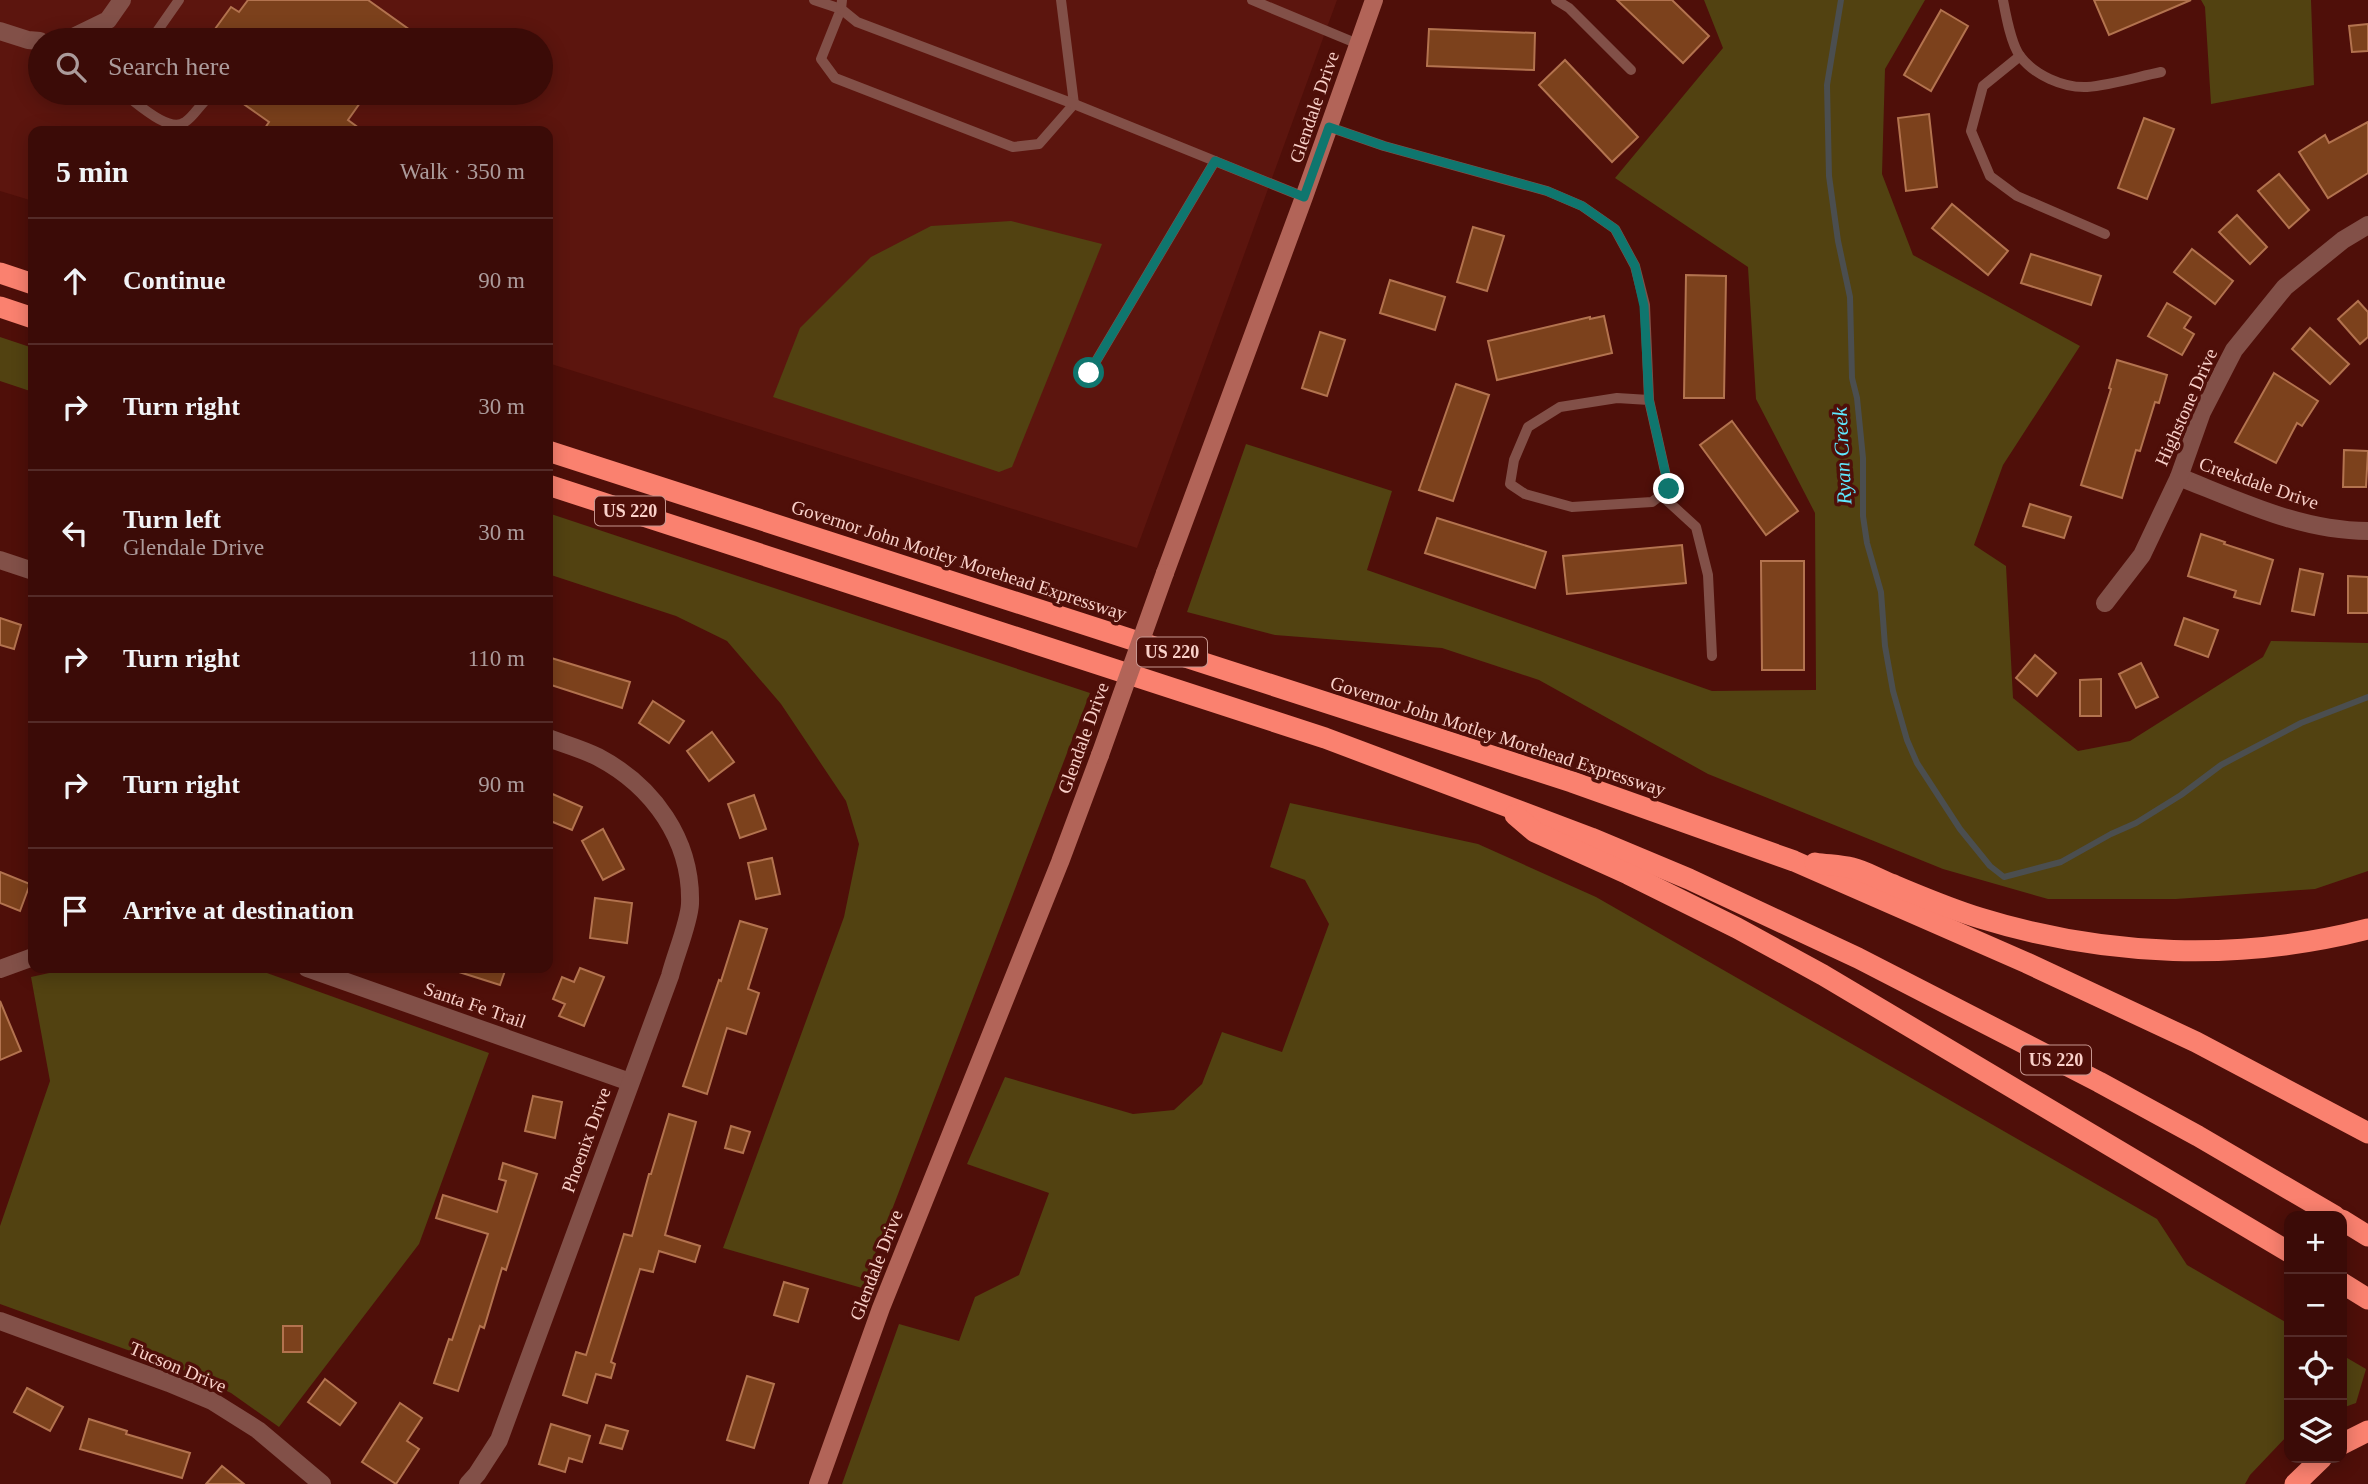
<!DOCTYPE html>
<html lang="en">
<head>
<meta charset="utf-8">
<style>
	body { margin:0; font-family:Georgia,serif; background:#421411; color:#f1f3f6 }
	.controls { position:absolute; right:21px; bottom:21px; display:grid; overflow:hidden; border-radius:14px; box-shadow:0 4px 18px #0003 }
	.controls button { width:63px; height:63px; display:grid; place-items:center; padding:0; border:0; border-bottom:2px solid #542b28; background:#3b0b07; color:#f1f3f6; font:35px sans-serif }
	.stop { position:absolute; width:21px; height:21px; margin:-16px; border:5px solid #0f766e; border-radius:50%; background:#fff }
	.stop.end { background:#0f766e; border-color:#fff; box-shadow:0 2px 7px #0008 }
	.list { margin:0; padding:0; list-style:none }
	h2 { display:flex; justify-content:space-between; align-items:center; height:91px; margin:0; padding:0 28px; font-size:30px }
	h2 small { font-size:23px; font-weight:400; color:#ac9b9b }
	.list li { display:grid; grid-template-columns:46px 1fr auto; gap:21px; align-items:center; box-sizing:border-box; height:126px; padding:0 28px; border-top:2px solid #542b28 }
	.list b { display:block; font-size:26px; white-space:nowrap }
	.list p { margin:0; font-size:23px; white-space:nowrap; color:#ac9b9b }
	.list em { font-size:23px; font-style:normal; color:#ac9b9b }
	.icon { flex:none; width:38px; height:38px; fill:none; stroke:currentColor; stroke-width:2; stroke-linecap:round; stroke-linejoin:round }
	.map { position:relative; flex:none; width:2368px; height:1484px; overflow:hidden }
	.search { position:absolute; background:#3b0b07; box-shadow:0 4px 18px #0003; left:28px; top:28px; width:525px; height:77px; display:flex; align-items:center; gap:18px; box-sizing:border-box; padding:0 24px; border-radius:38px; color:#ac9b9b; font-size:26px }
	.panel { position:absolute; background:#3b0b07; box-shadow:0 4px 18px #0003; left:28px; top:126px; width:525px; height:847px; border-radius:14px }
	.map>svg:first-child { display:block }
</style>
</head>
<body>
<div class="map">
<svg width="2368" height="1484" viewBox="0 0 2368 1484">
	<rect width="100%" height="100%" fill="#4f0f09"/>
	<!-- built -->
	<path fill="#5c150e" fill-rule="evenodd" d="M 0,0 L 1337,0 L 1137,548 L 548,363 L 548,131 L 33,131 L 33,201 L 0,191 ZM 40,40 L 541,40 L 541,93 L 40,93 Z"/>
	<!-- green -->
	<g fill="#524211">
		<polygon points="1704,0 1925,0 1885,69 1882,174 1913,255 2080,346 2003,465 1974,545 2006,566 2013,698 2078,751 2130,741 2263,657 2271,641 2368,643 2368,871 2315,889 2176,899 2048,899 1943,869 1708,774 1539,680 1442,648 1275,635 1187,612 1246,444 1392,491 1367,570 1712,691 1816,690 1815,513 1756,399 1748,267 1615,178 1723,48"/>
		<polygon points="2201,0 2311,0 2314,85 2211,104 2205,7"/>
		<polygon points="1011,221 1102,244 1012,467 999,472 773,397 800,328 871,257 931,226"/>
		<polygon points="0,337 33,348 33,392 0,381"/>
		<polygon points="548,513 1090,693 862,1288 723,1248 844,917 859,844 846,801 781,704 727,641 676,616 548,574"/>
		<polygon points="1290,803 1478,844 1596,897 2157,1219 2187,1265 2289,1324 2289,1434 2250,1475 2245,1484 842,1484 899,1324 959,1341 975,1297 1019,1275 1049,1193 967,1164 1005,1077 1133,1114 1174,1110 1202,1084 1222,1032 1282,1052 1329,924 1305,880 1270,867"/>
		<polygon points="72,968 241,968 267,973 489,1053 419,1244 279,1427 231,1393 183,1370 0,1304 0,1226 50,1081 31,977"/>
		<polygon points="2342,1355 2366,1369 2356,1403 2342,1408"/>
	</g>
	<g fill="none" stroke-linecap="round" stroke-linejoin="round">
		<!-- stream -->
		<polyline stroke="#4b4e4f" stroke-width="6" points="1841,0 1827,85 1829,176 1838,241 1850,297 1852,378 1857,398 1863,458 1863,516 1867,543 1881,592 1885,646 1893,691 1907,740 1917,763 1960,829 1990,866 2004,877 2061,862 2111,834 2136,823 2181,795 2221,765 2301,723 2368,697"/>
	</g>
	<!-- building -->
	<g fill="#7c411c" stroke="#b3734f" stroke-width="2">
		<polygon points="248,0 368,0 410,30 402,40 207,40 231,7 239,12"/>
		<polygon points="1617,0 1672,0 1709,36 1683,63"/>
		<polygon points="2094,0 2191,0 2109,35"/>
		<polygon points="1941,10 1968,26 1931,91 1904,75"/>
		<polygon points="2368,24 2368,51 2352,52 2349,26"/>
		<polygon points="1429,29 1535,33 1534,70 1427,66"/>
		<polygon points="1565,60 1638,137 1612,162 1539,85"/>
		<polygon points="228,93 367,93 348,120 363,131 263,131 269,122"/>
		<polygon points="1929,114 1937,187 1906,191 1898,118"/>
		<polygon points="2144,118 2174,129 2147,199 2118,188"/>
		<polygon points="2368,122 2368,173 2328,198 2299,152 2325,135 2329,143"/>
		<polygon points="2279,174 2309,210 2289,228 2258,191"/>
		<polygon points="1952,204 2008,251 1988,275 1932,228"/>
		<polygon points="2237,215 2267,247 2250,264 2219,232"/>
		<polygon points="1473,227 1504,236 1487,291 1457,282"/>
		<polygon points="2192,249 2233,281 2215,304 2174,272"/>
		<polygon points="2031,254 2101,276 2091,305 2021,283"/>
		<polygon points="1686,275 1726,276 1724,398 1684,398"/>
		<polygon points="1390,280 1445,297 1435,330 1380,313"/>
		<polygon points="2358,301 2368,312 2368,337 2360,344 2338,319"/>
		<polygon points="2167,303 2191,317 2184,328 2194,334 2182,355 2148,336"/>
		<polygon points="1604,316 1612,353 1497,380 1488,341 1590,317 1590,319"/>
		<polygon points="2310,328 2349,364 2330,384 2292,349"/>
		<polygon points="1320,332 1345,340 1327,396 1302,388"/>
		<polygon points="2117,360 2167,375 2159,403 2155,402 2140,451 2136,450 2122,498 2081,485 2111,389 2109,388"/>
		<polygon points="2274,373 2318,401 2302,426 2297,423 2276,463 2235,442"/>
		<polygon points="1456,384 1489,395 1453,501 1419,490"/>
		<polygon points="1732,421 1798,511 1766,535 1700,445"/>
		<polygon points="2344,450 2368,451 2366,487 2343,487"/>
		<polygon points="2030,504 2071,517 2064,538 2023,526"/>
		<polygon points="1437,518 1546,552 1535,588 1425,553"/>
		<polygon points="2201,534 2225,542 2224,544 2273,560 2260,604 2234,597 2236,591 2188,576"/>
		<polygon points="1682,545 1686,583 1567,594 1563,556"/>
		<polygon points="1761,561 1804,561 1804,670 1762,670"/>
		<polygon points="2300,569 2323,574 2314,615 2292,611"/>
		<polygon points="2348,576 2368,577 2368,613 2348,613"/>
		<polygon points="0,618 21,625 14,649 0,645"/>
		<polygon points="2184,618 2218,630 2208,657 2175,645"/>
		<polygon points="2035,655 2056,673 2037,696 2016,678"/>
		<polygon points="548,657 630,682 622,708 548,684"/>
		<polygon points="2141,663 2158,697 2136,708 2119,674"/>
		<polygon points="2101,679 2101,716 2080,716 2080,680"/>
		<polygon points="653,701 684,721 669,743 639,723"/>
		<polygon points="712,732 734,762 709,781 687,751"/>
		<polygon points="548,792 582,807 572,830 548,820"/>
		<polygon points="754,795 766,829 740,838 728,804"/>
		<polygon points="603,829 624,869 603,880 582,841"/>
		<polygon points="772,858 780,894 756,899 748,863"/>
		<polygon points="0,872 30,884 20,911 0,903"/>
		<polygon points="595,898 632,903 627,943 590,938"/>
		<polygon points="740,921 767,929 748,989 759,993 746,1034 727,1028 707,1094 683,1086 719,980 721,981"/>
		<polygon points="457,968 506,968 500,985 456,971"/>
		<polygon points="580,968 604,977 584,1026 559,1016 565,1004 553,999 562,977 574,982"/>
		<polygon points="0,1001 21,1051 0,1060"/>
		<polygon points="533,1096 562,1102 555,1138 525,1131"/>
		<polygon points="669,1114 696,1122 665,1235 700,1246 695,1262 659,1251 653,1272 640,1269 611,1362 615,1364 611,1378 596,1374 587,1403 563,1395 576,1352 586,1355 624,1234 632,1236 649,1174 651,1174"/>
		<polygon points="731,1126 750,1132 743,1153 725,1148"/>
		<polygon points="503,1163 537,1174 506,1270 502,1268 484,1328 480,1326 458,1391 434,1383 449,1339 452,1340 488,1234 436,1218 443,1195 497,1212 506,1181 499,1179"/>
		<polygon points="784,1282 808,1289 798,1322 774,1315"/>
		<rect x="283" y="1326" width="19" height="26"/>
		<polygon points="747,1376 774,1384 754,1448 727,1440"/>
		<polygon points="325,1379 356,1403 340,1425 308,1402"/>
		<polygon points="27,1388 63,1407 50,1431 14,1412"/>
		<polygon points="400,1403 422,1418 407,1441 419,1449 396,1484 362,1462"/>
		<polygon points="89,1419 127,1431 126,1434 190,1453 182,1478 80,1449"/>
		<polygon points="551,1424 590,1436 582,1462 569,1458 565,1472 539,1464"/>
		<polygon points="606,1425 628,1431 622,1449 600,1443"/>
		<polygon points="222,1466 244,1484 206,1484"/>
	</g>
	<g fill="none" stroke-linecap="round" stroke-linejoin="round">
		<!-- lane -->
		<g stroke="#825048" stroke-width="10">
			<polyline points="814,0 841,9 821,59 835,78 1013,147 1039,144 1074,104 1061,0"/>
			<polyline points="842,0 841,9 857,22 1074,104 1304,197"/>
			<polyline points="1252,0 1358,44"/>
			<polyline points="1556,0 1569,8 1631,70"/>
			<path d="M 2003,0 C 2006,16 2011,44 2020,56 C 2034,75 2063,88 2087,87 C 2111,85 2137,77 2161,72"/>
			<polyline points="151,40 179,0"/>
			<polyline points="2020,56 1983,86 1971,131 1990,176 2017,196 2105,234"/>
			<path d="M 123,93 C 136,102 169,134 185,122 C 192,118 198,108 204,102"/>
			<polyline points="1329,127 1384,146 1547,191 1582,206 1615,229 1635,266 1645,305 1649,400 1669,489 1652,502 1572,507 1525,494 1510,484 1514,460 1528,427 1560,407 1617,398 1649,400"/>
			<polyline points="1089,373 1215,161"/>
			<polyline points="1661,495 1696,527 1708,575 1712,656"/>
		</g>
		<!-- street -->
		<g stroke="#825048" stroke-width="18">
			<polyline points="0,31 28,40 40,41"/>
			<polyline points="62,40 71,38 108,20 122,0"/>
			<path d="M 2179,477 C 2240,501 2301,531 2368,531"/>
			<polyline points="0,560 33,571"/>
			<polyline points="2105,603 2142,555 2179,477 2202,412 2234,350 2285,287 2343,240 2368,225"/>
			<polyline points="307,968 630,1082"/>
			<polyline points="0,969 33,957"/>
			<polyline points="0,1321 169,1383 212,1401 258,1430 322,1484"/>
			<path d="M 468,1484 L 477,1474 L 499,1440 L 670,976 C 675,956 689,923 690,904 C 692,840 653,786 598,757 C 582,749 564,744 548,738"/>
		</g>
		<!-- secondary -->
		<g stroke="#b26458" stroke-width="18">
			<polyline points="1165,573 1304,197 1374,0"/>
			<polyline points="818,1484 881,1308 1060,862 1100,755"/>
		</g>
		<!-- highway -->
		<g stroke="#fa816f" stroke-width="21">
			<polyline points="0,273 33,284"/>
			<polyline points="0,307 33,318"/>
			<polyline points="548,451 1572,782 1794,861 2027,963 2196,1042 2368,1133"/>
			<polyline points="548,485 1325,738 1591,838 1689,879 1858,958 2099,1082 2198,1136 2335,1216"/>
			<polyline points="1515,815 1535,832 1628,874 1737,928 1823,975 2289,1252"/>
			<path d="M 1815,863 C 1827,865 1840,865 1852,868 C 1865,871 1878,879 1891,884 C 1920,896 1950,909 1980,918 C 2106,957 2240,962 2368,929"/>
			<polyline points="2342,1220 2368,1236"/>
			<polyline points="2342,1283 2368,1299"/>
			<polyline points="2342,1444 2368,1431"/>
			<polyline points="2295,1484 2322,1458"/>
		</g>
		<!-- secondary-bridge -->
		<polyline stroke="#b26458" stroke-width="18" points="1100,755 1165,573"/>
	</g>
	<g fill="none" stroke-linecap="round" stroke-linejoin="round">
		<!-- route -->
		<polyline stroke="#0f766e" stroke-width="9" points="1089,373 1215,161 1304,197 1329,127 1384,146 1547,191 1582,206 1615,229 1635,266 1644,306 1649,400 1669,489"/>
	</g>
	<g text-anchor="middle" dominant-baseline="central" stroke-width="7" stroke-linejoin="round" paint-order="stroke">
		<!-- shield labels -->
		<g fill="#4f0f09" stroke="#c6968f" stroke-width="2">
			<rect x="595" y="496.5" width="70" height="29" rx="5"/>
			<rect x="1137" y="637.5" width="70" height="29" rx="5"/>
			<rect x="2021" y="1045.5" width="70" height="29" rx="5"/>
		</g>
		<g font-size="18" font-weight="bold" fill="#f9d0c9">
			<text x="630" y="511">US 220</text>
			<text x="1172" y="652">US 220</text>
			<text x="2056" y="1060">US 220</text>
		</g>
		<!-- street labels -->
		<g font-size="19" fill="#f9d0c9" stroke="#4f0f09">
			<text transform="translate(1314 107) rotate(-71)">Glendale Drive</text>
			<text transform="translate(2186 407) rotate(-66)">Highstone Drive</text>
			<text transform="translate(2259 483) rotate(19)">Creekdale Drive</text>
			<text transform="translate(959 560) rotate(18)">Governor John Motley Morehead Expressway</text>
			<text transform="translate(1498 736) rotate(18)">Governor John Motley Morehead Expressway</text>
			<text transform="translate(1083 738) rotate(-70)">Glendale Drive</text>
			<text transform="translate(475 1005) rotate(19)">Santa Fe Trail</text>
			<text transform="translate(586 1140) rotate(-70)">Phoenix Drive</text>
			<text transform="translate(876 1265) rotate(-69)">Glendale Drive</text>
			<text transform="translate(178 1367) rotate(23)">Tucson Drive</text>
		</g>
		<!-- water labels -->
		<g font-size="21" font-style="italic" fill="#5fe8ff" stroke="#4f0f09">
			<text transform="translate(1842 456) rotate(-93)">Ryan Creek</text>
		</g>
	</g>
</svg>
<div class="controls">
<button>+</button>
<button>−</button>
<button><svg class="icon" aria-label="locate" viewBox="0 0 24 24"><circle cx="12" cy="12" r="6"/><path d="M12 2v4M12 18v4M2 12h4M18 12h4"/></svg></button>
<button><svg class="icon" aria-label="layers" viewBox="0 0 24 24"><path d="M12 4l9 5-9 5-9-5zM3 14l9 5 9-5"/></svg></button>
</div>
<div class="stop" style="left:1089px;top:373px"></div>
<div class="stop end" style="left:1669px;top:489px"></div>
<div class="search"><svg class="icon" aria-label="search" viewBox="0 0 24 24"><circle cx="10" cy="10" r="6"/><path d="M15 15l6 6"/></svg>Search here</div>
<section class="panel">
<h2>5 min<small>Walk · 350 m</small></h2>
<ul class="list">
<li><svg class="icon" aria-label="ahead" viewBox="0 0 24 24"><path d="M12 20V5M6 11l6-6 6 6"/></svg><div><b>Continue</b></div><em>90 m</em></li>
<li><svg class="icon" aria-label="right" viewBox="0 0 24 24"><path d="M7 20v-9h11M14 6l5 5-5 5"/></svg><div><b>Turn right</b></div><em>30 m</em></li>
<li><svg class="icon" aria-label="left" viewBox="0 0 24 24"><path d="M17 20v-9H6M10 6l-5 5 5 5"/></svg><div><b>Turn left</b><p>Glendale Drive</p></div><em>30 m</em></li>
<li><svg class="icon" aria-label="right" viewBox="0 0 24 24"><path d="M7 20v-9h11M14 6l5 5-5 5"/></svg><div><b>Turn right</b></div><em>110 m</em></li>
<li><svg class="icon" aria-label="right" viewBox="0 0 24 24"><path d="M7 20v-9h11M14 6l5 5-5 5"/></svg><div><b>Turn right</b></div><em>90 m</em></li>
<li><svg class="icon" aria-label="arrive" viewBox="0 0 24 24"><path d="M6 21V4h12l-3 4 3 4H6"/></svg><div><b>Arrive at destination</b></div></li>
</ul>
</section>
</div>
</body>
</html>
